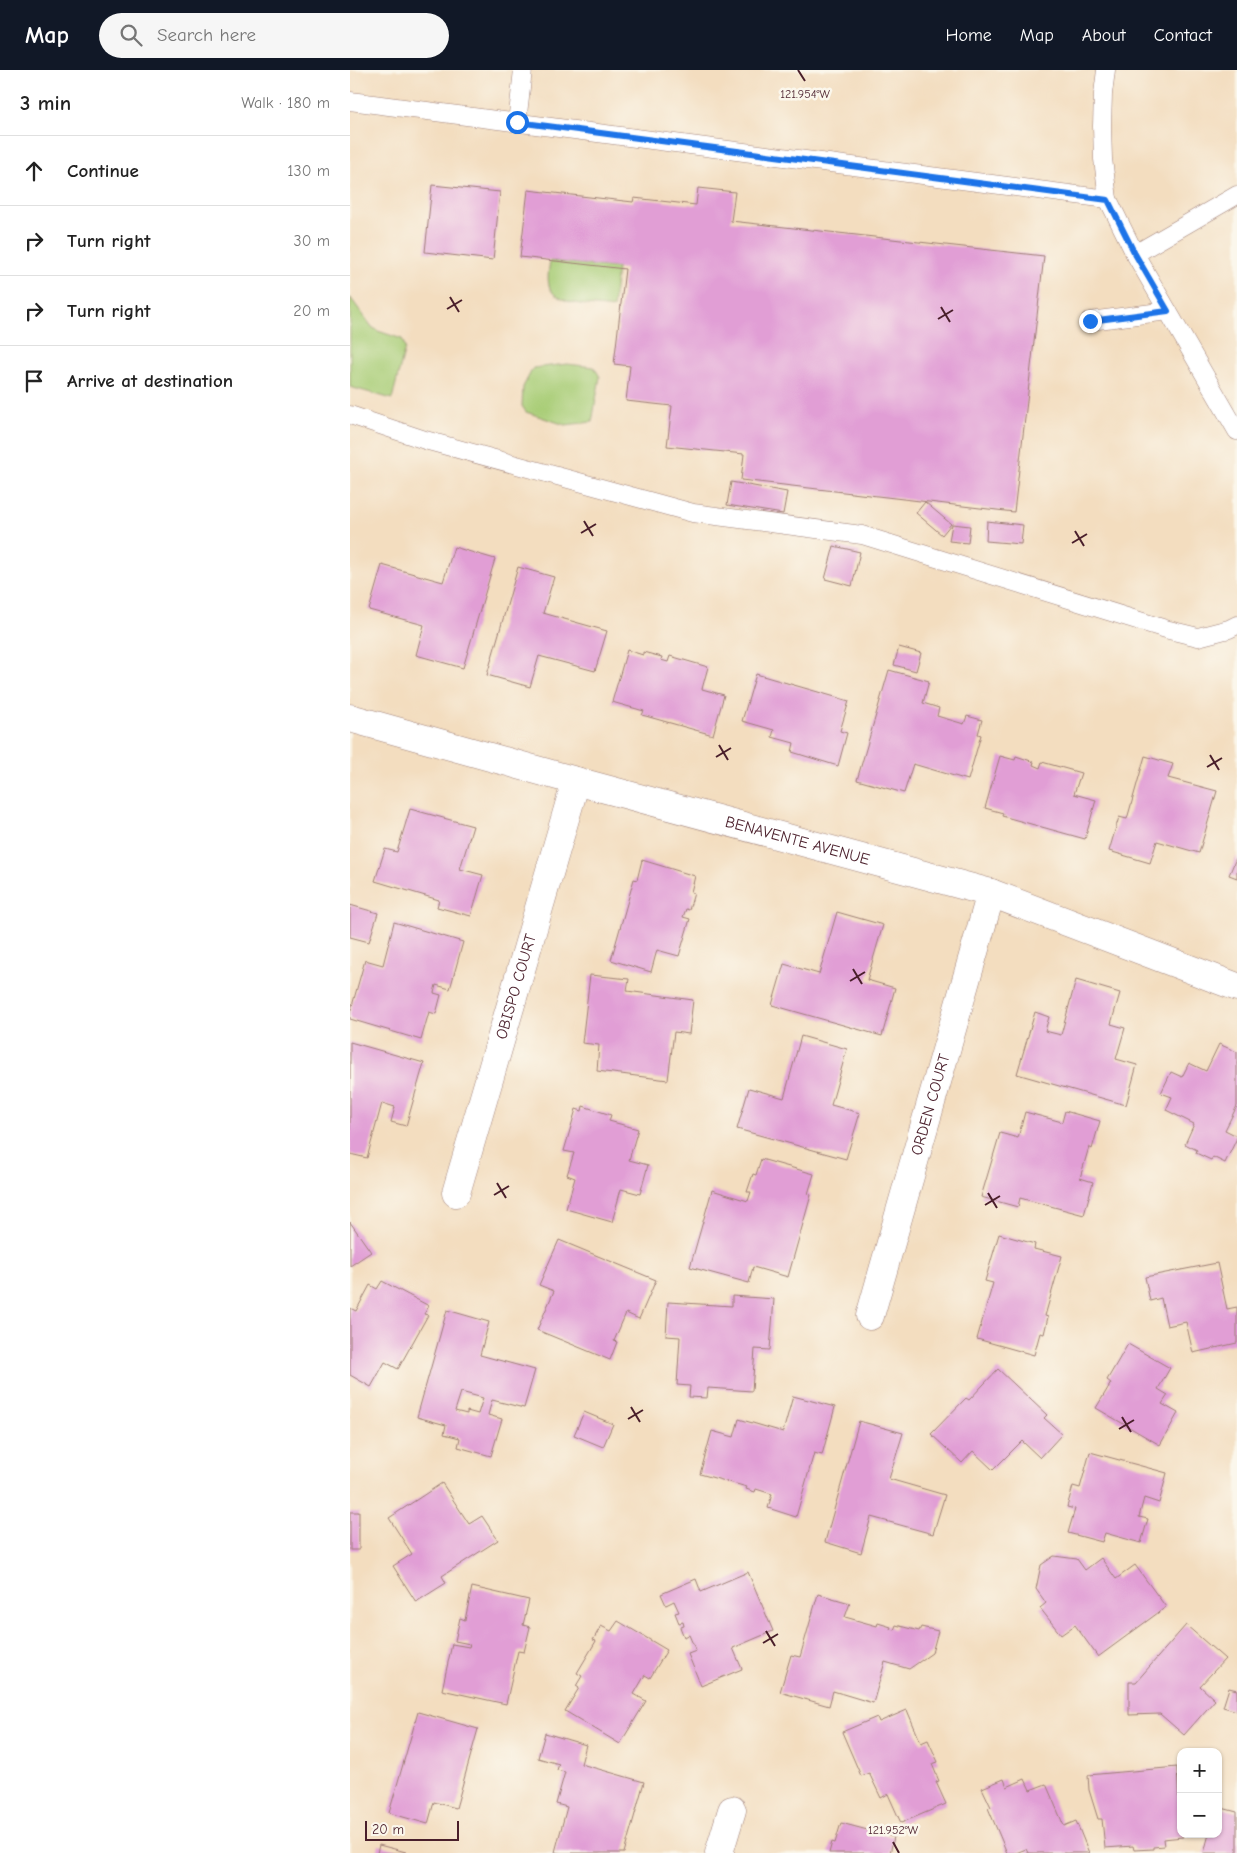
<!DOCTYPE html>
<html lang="en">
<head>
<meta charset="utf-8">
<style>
	body { margin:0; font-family:"Comic Neue",sans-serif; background:#f6f6f6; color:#222 }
	.controls { position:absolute; right:15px; bottom:15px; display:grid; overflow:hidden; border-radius:10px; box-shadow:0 1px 4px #0004 }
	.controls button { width:45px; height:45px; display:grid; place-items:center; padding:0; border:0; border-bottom:1px solid #e0e0e0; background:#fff; color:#222; font:25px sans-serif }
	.scale { position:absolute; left:15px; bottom:12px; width:94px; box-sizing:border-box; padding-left:5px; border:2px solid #4a1f2b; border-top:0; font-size:14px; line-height:18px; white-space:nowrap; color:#4a1f2b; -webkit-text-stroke:4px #fbf7ec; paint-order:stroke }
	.stop { position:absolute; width:15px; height:15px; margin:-11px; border:4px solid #1a73e8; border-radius:50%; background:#fff }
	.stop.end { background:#1a73e8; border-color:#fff; box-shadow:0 1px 5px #0008 }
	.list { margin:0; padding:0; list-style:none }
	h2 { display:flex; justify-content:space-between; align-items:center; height:65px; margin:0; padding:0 20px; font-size:21px }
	h2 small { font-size:16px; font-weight:400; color:#767676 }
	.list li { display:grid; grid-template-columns:32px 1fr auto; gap:15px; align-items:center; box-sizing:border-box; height:70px; padding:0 20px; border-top:1px solid #e0e0e0 }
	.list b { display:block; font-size:19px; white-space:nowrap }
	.list em { font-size:16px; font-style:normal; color:#767676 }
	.icon { flex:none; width:28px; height:28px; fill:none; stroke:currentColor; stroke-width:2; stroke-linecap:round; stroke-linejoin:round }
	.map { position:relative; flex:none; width:887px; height:1783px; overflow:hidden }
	header { display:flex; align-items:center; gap:30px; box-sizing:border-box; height:70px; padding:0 25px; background:#111827; color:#fff }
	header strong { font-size:24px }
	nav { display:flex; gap:28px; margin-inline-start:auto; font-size:18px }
	.search { width:350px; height:45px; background:#f6f6f6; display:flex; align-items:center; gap:12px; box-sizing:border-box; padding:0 18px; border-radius:28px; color:#767676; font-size:19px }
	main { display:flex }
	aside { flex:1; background:#fff }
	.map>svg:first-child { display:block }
</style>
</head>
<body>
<header>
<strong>Map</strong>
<div class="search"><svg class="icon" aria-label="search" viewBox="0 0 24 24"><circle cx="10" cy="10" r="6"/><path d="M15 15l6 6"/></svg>Search here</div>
<nav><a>Home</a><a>Map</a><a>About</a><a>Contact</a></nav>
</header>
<main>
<aside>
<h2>3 min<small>Walk · 180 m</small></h2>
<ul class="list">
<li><svg class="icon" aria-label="ahead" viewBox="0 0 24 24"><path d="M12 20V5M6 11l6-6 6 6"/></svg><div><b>Continue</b></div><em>130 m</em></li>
<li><svg class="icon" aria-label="right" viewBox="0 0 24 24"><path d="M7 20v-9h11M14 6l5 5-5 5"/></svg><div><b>Turn right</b></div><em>30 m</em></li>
<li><svg class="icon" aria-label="right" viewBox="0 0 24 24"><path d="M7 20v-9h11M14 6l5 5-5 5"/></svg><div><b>Turn right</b></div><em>20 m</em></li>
<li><svg class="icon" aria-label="arrive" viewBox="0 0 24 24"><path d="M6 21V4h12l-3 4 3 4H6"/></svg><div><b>Arrive at destination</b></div></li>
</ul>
</aside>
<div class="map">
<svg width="887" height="1783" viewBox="0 0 887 1783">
	<rect width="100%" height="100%" fill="#fbf7ec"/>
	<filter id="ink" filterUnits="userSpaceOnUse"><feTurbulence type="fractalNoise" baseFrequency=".02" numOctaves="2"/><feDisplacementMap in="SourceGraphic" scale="10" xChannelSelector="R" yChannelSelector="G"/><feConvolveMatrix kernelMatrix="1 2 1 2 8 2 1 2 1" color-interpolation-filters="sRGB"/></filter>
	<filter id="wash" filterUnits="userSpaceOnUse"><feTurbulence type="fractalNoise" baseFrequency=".0096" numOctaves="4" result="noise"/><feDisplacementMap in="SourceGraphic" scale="20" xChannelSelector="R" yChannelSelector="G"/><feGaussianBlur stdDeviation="1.12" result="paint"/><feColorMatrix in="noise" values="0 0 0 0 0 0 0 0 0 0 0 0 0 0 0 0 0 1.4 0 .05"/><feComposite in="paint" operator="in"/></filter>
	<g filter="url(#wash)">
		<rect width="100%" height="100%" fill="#f3ddbf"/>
		<!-- green -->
		<g fill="#a9cd77" stroke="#7a7651">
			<path d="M 200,191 L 267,198 L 263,238 C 246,235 203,236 199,215 C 197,207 199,198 200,191 Z"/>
			<polygon points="0,227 22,257 28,261 52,269 55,278 42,329 0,317"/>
			<polygon points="217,294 244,297 250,307 242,352 215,355 176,342 172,336 173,317 183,298"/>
		</g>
		<g id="blocks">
			<!-- building -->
			<g fill="#e19ed5" fill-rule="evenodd">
				<polygon points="82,115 150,122 143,190 75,182"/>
				<polygon points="348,118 385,122 381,151 694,186 664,442 391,410 394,384 317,376 322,336 276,331 280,296 264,294 275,199 170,187 178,120 283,132 284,128 346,135"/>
				<polygon points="381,412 437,422 433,444 377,435"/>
				<polygon points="575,432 601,454 592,465 566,443"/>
				<polygon points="637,451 673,455 671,474 636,471"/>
				<polygon points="602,454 620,456 618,473 599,471"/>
				<polygon points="484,476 510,482 502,516 475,509"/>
				<polygon points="104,477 145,489 113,598 66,585 74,555 19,540 32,495 93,512"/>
				<polygon points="168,497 204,507 193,543 257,561 245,601 189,586 180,617 137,605"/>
				<polygon points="549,577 571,583 566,601 544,595"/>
				<polygon points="277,580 293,585 293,582 312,587 311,590 318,592 320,586 358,597 352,619 374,625 363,665 292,645 294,641 262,632"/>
				<polygon points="539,600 579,611 573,633 589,638 587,646 614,654 617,646 632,650 628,664 631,665 618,710 563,694 554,723 507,710"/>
				<polygon points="406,604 499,631 490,661 497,663 488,696 442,682 444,673 422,667 424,660 392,651"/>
				<polygon points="650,686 665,690 666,686 684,692 683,695 690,698 692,692 731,703 724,724 746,730 735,769 652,746 653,743 635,738"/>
				<polygon points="795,686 823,694 818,708 867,721 849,783 807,771 800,793 759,781 769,747 777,749"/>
				<polygon points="60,739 123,756 110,799 133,805 121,846 87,837 89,830 25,811 35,779 47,782"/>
				<polygon points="887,786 887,808 879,805"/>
				<polygon points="292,790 345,806 341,822 344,823 339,840 336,839 333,847 340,849 329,886 307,880 301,902 261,890 284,809 287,810"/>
				<polygon points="0,835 28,843 19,872 0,867"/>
				<polygon points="487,842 533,855 517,910 545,918 532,966 422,935 434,894 469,904"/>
				<polygon points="44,852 113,872 100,919 86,915 84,923 91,925 86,944 79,942 71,970 0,949 0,943 15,890 33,895"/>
				<polygon points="240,905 279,909 277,921 343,930 339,964 324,962 318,1010 247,1001 249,975 232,973"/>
				<polygon points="726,910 770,923 761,954 775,958 766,989 787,995 776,1035 667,1004 685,942 699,947 695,961 711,965"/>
				<polygon points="451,966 497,979 481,1035 510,1043 496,1089 387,1059 399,1018 434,1028"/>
				<polygon points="0,972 74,993 56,1056 41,1052 45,1037 32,1033 17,1088 0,1084"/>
				<polygon points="869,974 887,982 887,1036 875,1060 887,1066 887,1068 875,1093 863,1087 861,1090 846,1083 847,1080 835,1074 844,1054 816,1040 822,1027 811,1023 821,1002 832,1007 839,993 856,1001"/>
				<polygon points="233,1036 261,1045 259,1051 288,1059 279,1090 298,1095 290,1124 271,1119 262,1152 216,1139 225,1108 217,1105 224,1083 214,1081 226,1039 232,1041"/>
				<polygon points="715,1041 750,1051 742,1079 739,1077 730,1108 743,1112 734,1145 670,1128 668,1137 631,1127 650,1063 668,1068 675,1042 712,1052"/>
				<polygon points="411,1089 464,1104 458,1124 461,1125 438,1207 403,1197 399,1213 340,1197 362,1120 398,1131 401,1122 397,1122 403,1104 406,1105"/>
				<polygon points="0,1152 21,1182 0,1196"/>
				<polygon points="649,1164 685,1174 684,1179 712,1186 695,1246 698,1247 694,1264 690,1263 684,1285 627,1269 643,1213 635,1211"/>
				<polygon points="209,1170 306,1210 289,1249 276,1243 264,1271 267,1272 260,1290 187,1260 204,1221 189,1215"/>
				<polygon points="867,1193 877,1239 887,1237 887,1273 843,1283 836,1252 817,1256 811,1228 800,1231 795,1207"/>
				<polygon points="32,1211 79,1236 74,1244 78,1245 48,1299 35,1292 21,1317 0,1305 0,1238 6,1241 20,1215 27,1219"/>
				<polygon points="382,1226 424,1229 420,1280 405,1279 402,1321 358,1318 357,1328 339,1327 340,1316 327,1315 330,1267 316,1266 318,1232 382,1236"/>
				<path d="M 97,1240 L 139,1252 L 130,1285 L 185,1300 L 174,1338 L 142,1330 L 138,1345 L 152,1349 L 141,1386 L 108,1377 L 110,1368 L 94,1364 L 96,1355 L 67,1347 ZM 111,1322 L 133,1328 L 128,1344 L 117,1341 L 117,1344 L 105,1341 Z"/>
				<polygon points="778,1274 820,1298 808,1319 818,1325 812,1334 828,1343 810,1375 746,1338 761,1313 757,1310"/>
				<polygon points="648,1299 697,1345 694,1348 712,1364 690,1388 672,1371 643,1400 623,1381 612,1393 581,1364 616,1328 619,1330"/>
				<polygon points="443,1326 485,1337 472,1385 464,1383 446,1447 418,1438 422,1424 406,1419 405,1422 396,1419 397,1417 350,1404 362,1361 384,1367 389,1349 433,1362"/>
				<polygon points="234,1342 263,1354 253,1377 224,1365"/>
				<polygon points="509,1351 553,1363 539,1409 595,1425 583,1464 521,1447 511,1483 475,1472"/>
				<polygon points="740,1382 817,1403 809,1433 794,1428 789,1447 798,1449 791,1473 755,1463 752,1472 718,1463 725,1439 717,1437 723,1416 730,1418"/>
				<polygon points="92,1413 119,1454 132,1446 148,1470 92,1506 96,1513 66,1532 43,1496 62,1484 39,1448"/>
				<rect x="0" y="1442" width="9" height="38"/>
				<polygon points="704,1486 727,1489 735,1500 751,1488 766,1509 785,1495 816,1537 748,1587 725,1555 711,1565 690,1538 696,1533 686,1519 691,1495"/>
				<polygon points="398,1502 423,1561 383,1578 392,1599 351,1616 338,1584 346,1581 339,1565 334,1567 330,1557 334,1556 333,1552 329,1553 325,1543 329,1542 324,1531 316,1535 311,1524 346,1509 351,1522"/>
				<polygon points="122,1517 179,1530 173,1555 180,1557 174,1582 168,1581 156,1634 92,1620 102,1574 119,1577 120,1574 105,1571 110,1548 115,1550"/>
				<polygon points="468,1524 500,1533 495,1547 527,1556 528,1553 541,1557 540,1559 544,1560 546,1555 569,1561 571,1557 588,1561 582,1583 559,1599 535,1592 523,1633 483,1621 479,1636 430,1622 441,1585 450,1587"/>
				<polygon points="268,1551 317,1580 300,1608 295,1605 284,1624 296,1631 270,1674 215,1641 229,1618 226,1616 232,1606 227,1603 246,1571 243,1570 251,1556 261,1561"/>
				<polygon points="836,1555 875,1589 850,1616 865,1630 834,1665 810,1644 779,1645 779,1612 786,1612"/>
				<polygon points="879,1618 887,1620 887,1641 873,1637"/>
				<polygon points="557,1640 571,1673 578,1670 588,1692 582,1694 589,1711 586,1712 596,1734 551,1753 538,1724 531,1728 519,1703 511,1706 492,1662 527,1647 529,1652"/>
				<polygon points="68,1642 128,1659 106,1738 84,1732 78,1754 39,1743"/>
				<polygon points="195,1663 236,1675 231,1694 294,1712 274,1783 210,1783 205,1782 217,1737 206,1734 215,1702 207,1700 209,1694 188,1688"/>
				<polygon points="827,1697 831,1764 833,1764 833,1767 813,1769 814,1776 803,1777 803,1779 784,1780 783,1776 755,1778 752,1749 748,1749 739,1720 738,1705"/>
				<polygon points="654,1709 657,1717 675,1709 680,1720 696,1714 714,1756 726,1751 739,1783 678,1783 676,1779 666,1783 657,1783 638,1738 641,1737 632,1718"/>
				<polygon points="868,1737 887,1742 887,1783 854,1783 859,1764 868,1764"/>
				<polygon points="491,1753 544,1767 540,1783 479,1783 482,1772 485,1773"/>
				<polygon points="29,1775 56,1782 56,1783 27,1783"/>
			</g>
		</g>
	</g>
	<g filter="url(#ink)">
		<use href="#blocks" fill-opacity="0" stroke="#9e7e75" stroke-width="1"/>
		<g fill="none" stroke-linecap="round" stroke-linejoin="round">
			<defs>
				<g id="service">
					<polyline points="756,0 753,24 752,56 753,89 758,129 785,184 887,361"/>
					<polyline points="0,31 758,129"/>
					<polyline points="167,53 173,0"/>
					<polyline points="785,184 887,125"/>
					<polyline points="740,251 818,241"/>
					<polyline points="0,345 75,370 343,443 512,465 819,560 848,567 879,559 887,555"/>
				</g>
				<g id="minor">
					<path id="s1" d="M 0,648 L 226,711 L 641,823 L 887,917"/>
					<path id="s2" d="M 106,1123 L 226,711"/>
					<path id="s3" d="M 520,1246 L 641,823"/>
					<polyline points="369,1783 382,1740"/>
				</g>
			</defs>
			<!-- service casing -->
			<use href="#service" stroke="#9e7e75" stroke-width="19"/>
			<!-- minor casing -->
			<use href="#minor" stroke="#9e7e75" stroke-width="29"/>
			<!-- service -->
			<use href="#service" stroke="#fff" stroke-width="18"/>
			<!-- minor -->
			<use href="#minor" stroke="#fff" stroke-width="28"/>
		</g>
	</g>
	<g fill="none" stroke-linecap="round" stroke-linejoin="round" filter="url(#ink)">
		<!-- route -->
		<polyline stroke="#1a73e8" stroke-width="6" points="167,52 758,130 785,184 818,241 740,251"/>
	</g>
	<!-- ticks -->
	<path fill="none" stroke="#4a1f2b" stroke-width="2" d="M 448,0 L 455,11M 100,227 L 109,242M 591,237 L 600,252M 97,239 L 112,230M 588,249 L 603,240M 234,451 L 243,466M 725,461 L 734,476M 231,463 L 246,454M 722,473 L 737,464M 369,675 L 378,690M 860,685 L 869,700M 366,687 L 381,678M 857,697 L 872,688M 503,899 L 512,914M 500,911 L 515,902M 147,1113 L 156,1128M 638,1123 L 647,1138M 144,1125 L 159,1116M 635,1135 L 650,1126M 281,1337 L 290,1352M 772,1347 L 781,1362M 278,1349 L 293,1340M 769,1359 L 784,1350M 416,1561 L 425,1576M 413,1573 L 428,1564M 543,1772 L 549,1783"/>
	<g text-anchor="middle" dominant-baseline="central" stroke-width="5" stroke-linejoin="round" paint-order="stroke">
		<!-- street labels -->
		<g font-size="16" fill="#4a1f2b" stroke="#fbf7ec">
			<text stroke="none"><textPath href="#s1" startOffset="464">BENAVENTE AVENUE</textPath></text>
			<text stroke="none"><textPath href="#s2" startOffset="215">OBISPO COURT</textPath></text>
			<text stroke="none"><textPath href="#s3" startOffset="220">ORDEN COURT</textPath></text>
		</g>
	</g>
	<g font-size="12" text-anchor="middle" fill="#4a1f2b" stroke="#fbf7ec" stroke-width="5" stroke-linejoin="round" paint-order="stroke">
		<text x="455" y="28">121.954°W</text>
		<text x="543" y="1764">121.952°W</text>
	</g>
</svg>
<div class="controls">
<button>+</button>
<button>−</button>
</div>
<div class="scale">20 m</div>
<div class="stop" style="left:167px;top:52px"></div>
<div class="stop end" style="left:740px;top:251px"></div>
</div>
</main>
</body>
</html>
